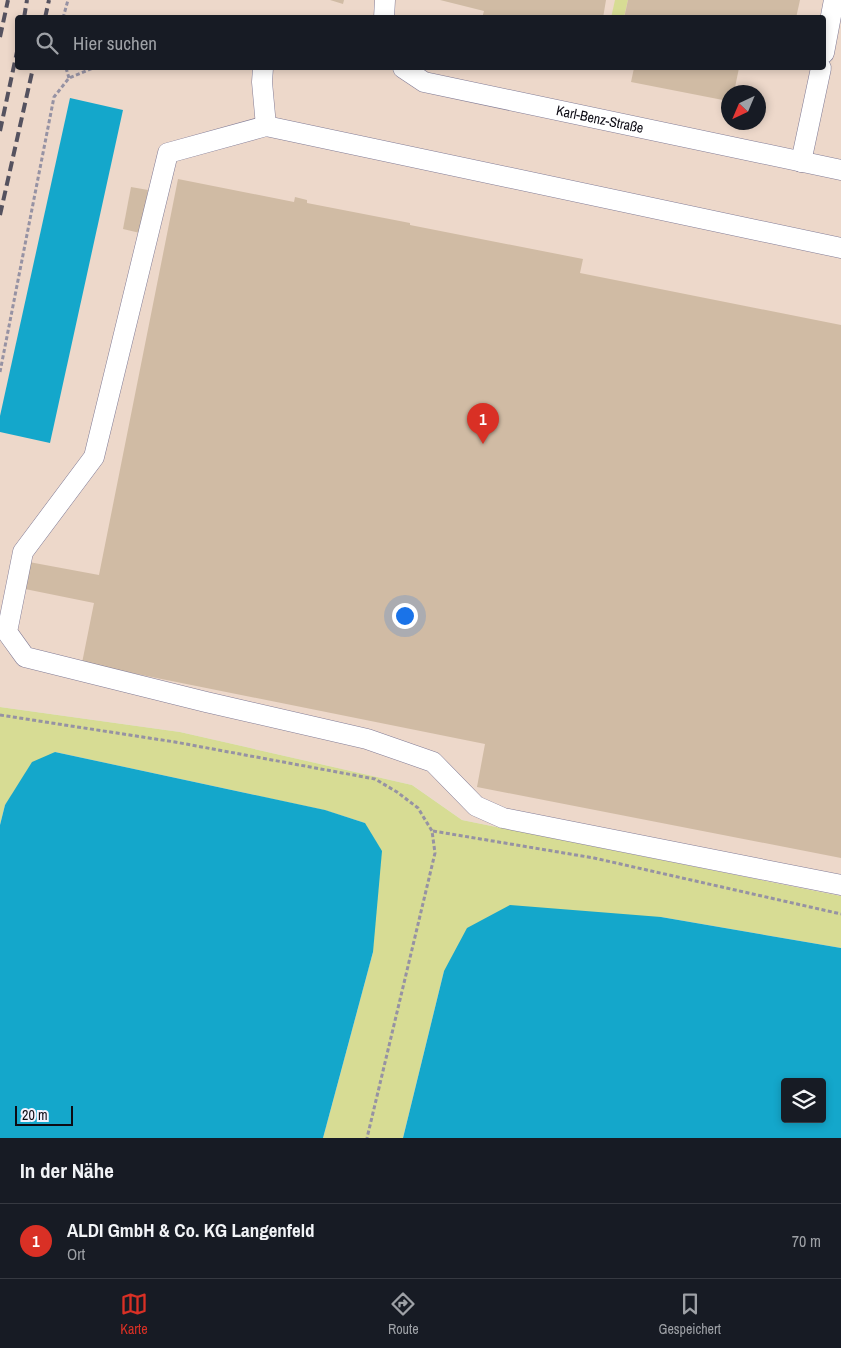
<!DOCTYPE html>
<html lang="de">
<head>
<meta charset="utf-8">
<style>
	body { margin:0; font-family:"Archivo Narrow",sans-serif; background:#20242c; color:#f1f3f6 }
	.controls { position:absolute; right:15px; bottom:15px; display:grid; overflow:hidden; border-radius:5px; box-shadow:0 2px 8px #0003 }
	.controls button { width:45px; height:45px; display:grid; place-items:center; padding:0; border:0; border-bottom:1px solid #363941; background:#171b24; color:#f1f3f6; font:25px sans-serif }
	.compass { position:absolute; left:721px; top:85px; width:45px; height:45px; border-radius:50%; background:#171b24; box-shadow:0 2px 8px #0003; rotate:224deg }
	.scale { position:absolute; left:15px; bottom:12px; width:58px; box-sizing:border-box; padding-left:5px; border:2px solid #0d0b14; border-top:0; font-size:14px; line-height:18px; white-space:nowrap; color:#0d0b14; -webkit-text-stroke:4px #f4f2fe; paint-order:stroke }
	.you { position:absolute; left:404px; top:615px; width:18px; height:18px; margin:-12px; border:4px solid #fff; border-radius:50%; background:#1a73e8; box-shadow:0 0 0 8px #1a73e833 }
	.badge { display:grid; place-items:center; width:32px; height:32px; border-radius:50%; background:#d93025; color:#fff; font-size:16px; font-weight:700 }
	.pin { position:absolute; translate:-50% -41px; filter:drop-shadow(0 1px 2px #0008) }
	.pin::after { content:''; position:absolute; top:26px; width:18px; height:15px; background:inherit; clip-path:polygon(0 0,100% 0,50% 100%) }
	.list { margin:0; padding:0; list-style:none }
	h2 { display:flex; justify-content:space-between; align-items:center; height:65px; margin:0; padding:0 20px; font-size:21px }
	h2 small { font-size:16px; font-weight:400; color:#9ea1a6 }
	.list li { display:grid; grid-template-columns:32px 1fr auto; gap:15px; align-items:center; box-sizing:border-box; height:75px; padding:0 20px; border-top:1px solid #363941 }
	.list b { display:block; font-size:19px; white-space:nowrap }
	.list p { margin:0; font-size:16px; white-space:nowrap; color:#9ea1a6 }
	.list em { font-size:16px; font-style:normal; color:#9ea1a6 }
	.icon { flex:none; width:28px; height:28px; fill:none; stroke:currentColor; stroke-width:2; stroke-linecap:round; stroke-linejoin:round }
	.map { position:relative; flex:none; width:841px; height:1138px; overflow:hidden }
	.search { position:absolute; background:#171b24; box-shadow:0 2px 8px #0003; left:15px; right:15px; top:15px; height:55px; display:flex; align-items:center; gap:12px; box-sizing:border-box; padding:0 18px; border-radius:5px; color:#9ea1a6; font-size:19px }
	.sheet { height:140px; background:#171b24 }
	nav { display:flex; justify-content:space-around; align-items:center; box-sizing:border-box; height:70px; border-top:1px solid #363941; background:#171b24; font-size:14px; color:#9ea1a6 }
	nav a { display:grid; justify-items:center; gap:2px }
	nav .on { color:#d93025 }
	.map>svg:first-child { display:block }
</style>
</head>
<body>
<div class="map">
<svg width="841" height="1138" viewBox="0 0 841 1138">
	<rect width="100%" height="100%" fill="#e8e3fa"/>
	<!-- industrial -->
	<path fill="#edd8ca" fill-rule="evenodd" d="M 0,0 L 841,0 L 841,896 L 462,820 L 412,785 L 180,732 L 0,707 ZM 18,18 L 824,18 L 824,68 L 18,68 ZM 728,92 L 758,92 L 758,122 L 728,122 Z"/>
	<!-- green -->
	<g fill="#d7dc94">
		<polygon points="615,0 628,0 624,17 611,18"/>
		<polygon points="0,707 180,732 412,785 462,820 841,896 841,948 661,917 444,971 403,1138 323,1138 373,952 365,823 324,810 55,752 5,805 0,825"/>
	</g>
	<!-- water -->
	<g fill="#14a7cb" fill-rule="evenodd">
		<polygon points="70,98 123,110 50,443 0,432 0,416"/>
		<polygon points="55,752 325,810 365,823 382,851 373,952 323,1138 0,1138 0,825 5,805 32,762"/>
		<path d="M 510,905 L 661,917 L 841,948 L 841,1138 L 403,1138 L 444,971 L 467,928 ZM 785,1082 L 822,1082 L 822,1119 L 785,1119 Z"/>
	</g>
	<!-- building -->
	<g fill="#d0bba4">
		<polygon points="330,0 344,0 343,4"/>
		<polygon points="440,0 606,0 603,18 482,18 484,11"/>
		<polygon points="628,0 800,0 796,18 624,18"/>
		<polygon points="634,68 739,68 734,92 728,92 728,101 631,82"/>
		<polygon points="178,179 294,202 295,197 307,200 307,203 410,223 410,225 583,259 580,273 841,325 841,858 477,787 485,744 82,663 94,603 25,589 29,562 99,575"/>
		<polygon points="131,187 148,190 140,233 123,229"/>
	</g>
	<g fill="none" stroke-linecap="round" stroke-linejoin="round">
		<defs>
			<g id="minor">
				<polyline points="384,18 385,0"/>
				<polyline points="824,53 834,0"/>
				<polyline points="263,68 262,82 266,126"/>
				<path id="s1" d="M 403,68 L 424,82 L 841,170"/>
				<polyline points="801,162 821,68"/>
				<polyline points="841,248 266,126 168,153 94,457 23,552 7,632 25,657 206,702 367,739 433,762 476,806 503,818 841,885"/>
			</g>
		</defs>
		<!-- minor casing -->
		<use href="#minor" stroke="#827c96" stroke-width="21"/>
		<!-- path -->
		<g stroke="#9692a3" stroke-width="3" stroke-dasharray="4 2.5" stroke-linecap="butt">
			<polyline points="63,18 68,0"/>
			<polyline points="66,68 69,78"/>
			<polyline points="187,68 191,68"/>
			<polyline points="0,372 54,97 69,78 93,68"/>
			<polyline points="0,715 175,742 375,779 397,792 418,808 432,831 435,853 367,1138"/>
			<polyline points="433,831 594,858 841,914"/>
		</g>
		<!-- minor -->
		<use href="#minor" stroke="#fff" stroke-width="20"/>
		<!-- rail -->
		<g stroke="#55525f" stroke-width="4" stroke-dasharray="10 5" stroke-linecap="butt">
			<polyline points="24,18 27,0"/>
			<polyline points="45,18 49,0"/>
			<polyline points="0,37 8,0"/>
			<polyline points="0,131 18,47"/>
			<polyline points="0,215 33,68"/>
		</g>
	</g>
	<g text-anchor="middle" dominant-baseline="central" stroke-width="4" stroke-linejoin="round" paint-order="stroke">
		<!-- street labels -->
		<g font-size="14" fill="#0d0b14" stroke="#f4f2fe">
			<text stroke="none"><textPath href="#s1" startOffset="205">Karl-Benz-Straße</textPath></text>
		</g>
	</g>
</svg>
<div class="controls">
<button><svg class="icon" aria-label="layers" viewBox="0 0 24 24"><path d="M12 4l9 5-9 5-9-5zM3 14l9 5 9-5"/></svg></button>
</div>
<svg class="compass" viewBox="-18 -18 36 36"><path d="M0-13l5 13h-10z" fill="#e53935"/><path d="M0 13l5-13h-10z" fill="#9ea1a6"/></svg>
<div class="scale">20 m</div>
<div class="you"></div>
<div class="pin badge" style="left:483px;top:444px">1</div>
<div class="search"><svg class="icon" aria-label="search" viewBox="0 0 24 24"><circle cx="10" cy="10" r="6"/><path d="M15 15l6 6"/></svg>Hier suchen</div>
</div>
<section class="sheet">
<h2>In der Nähe<small></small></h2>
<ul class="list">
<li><span class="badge">1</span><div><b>ALDI GmbH &amp; Co. KG Langenfeld</b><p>Ort</p></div><em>70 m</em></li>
</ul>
</section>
<nav>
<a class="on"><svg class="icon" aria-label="map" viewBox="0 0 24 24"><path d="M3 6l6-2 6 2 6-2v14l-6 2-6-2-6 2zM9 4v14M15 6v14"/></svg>Karte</a>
<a><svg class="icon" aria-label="directions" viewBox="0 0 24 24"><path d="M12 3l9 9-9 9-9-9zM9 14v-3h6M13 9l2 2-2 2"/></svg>Route</a>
<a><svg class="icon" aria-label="saved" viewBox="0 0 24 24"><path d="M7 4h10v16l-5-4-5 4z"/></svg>Gespeichert</a>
</nav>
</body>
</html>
